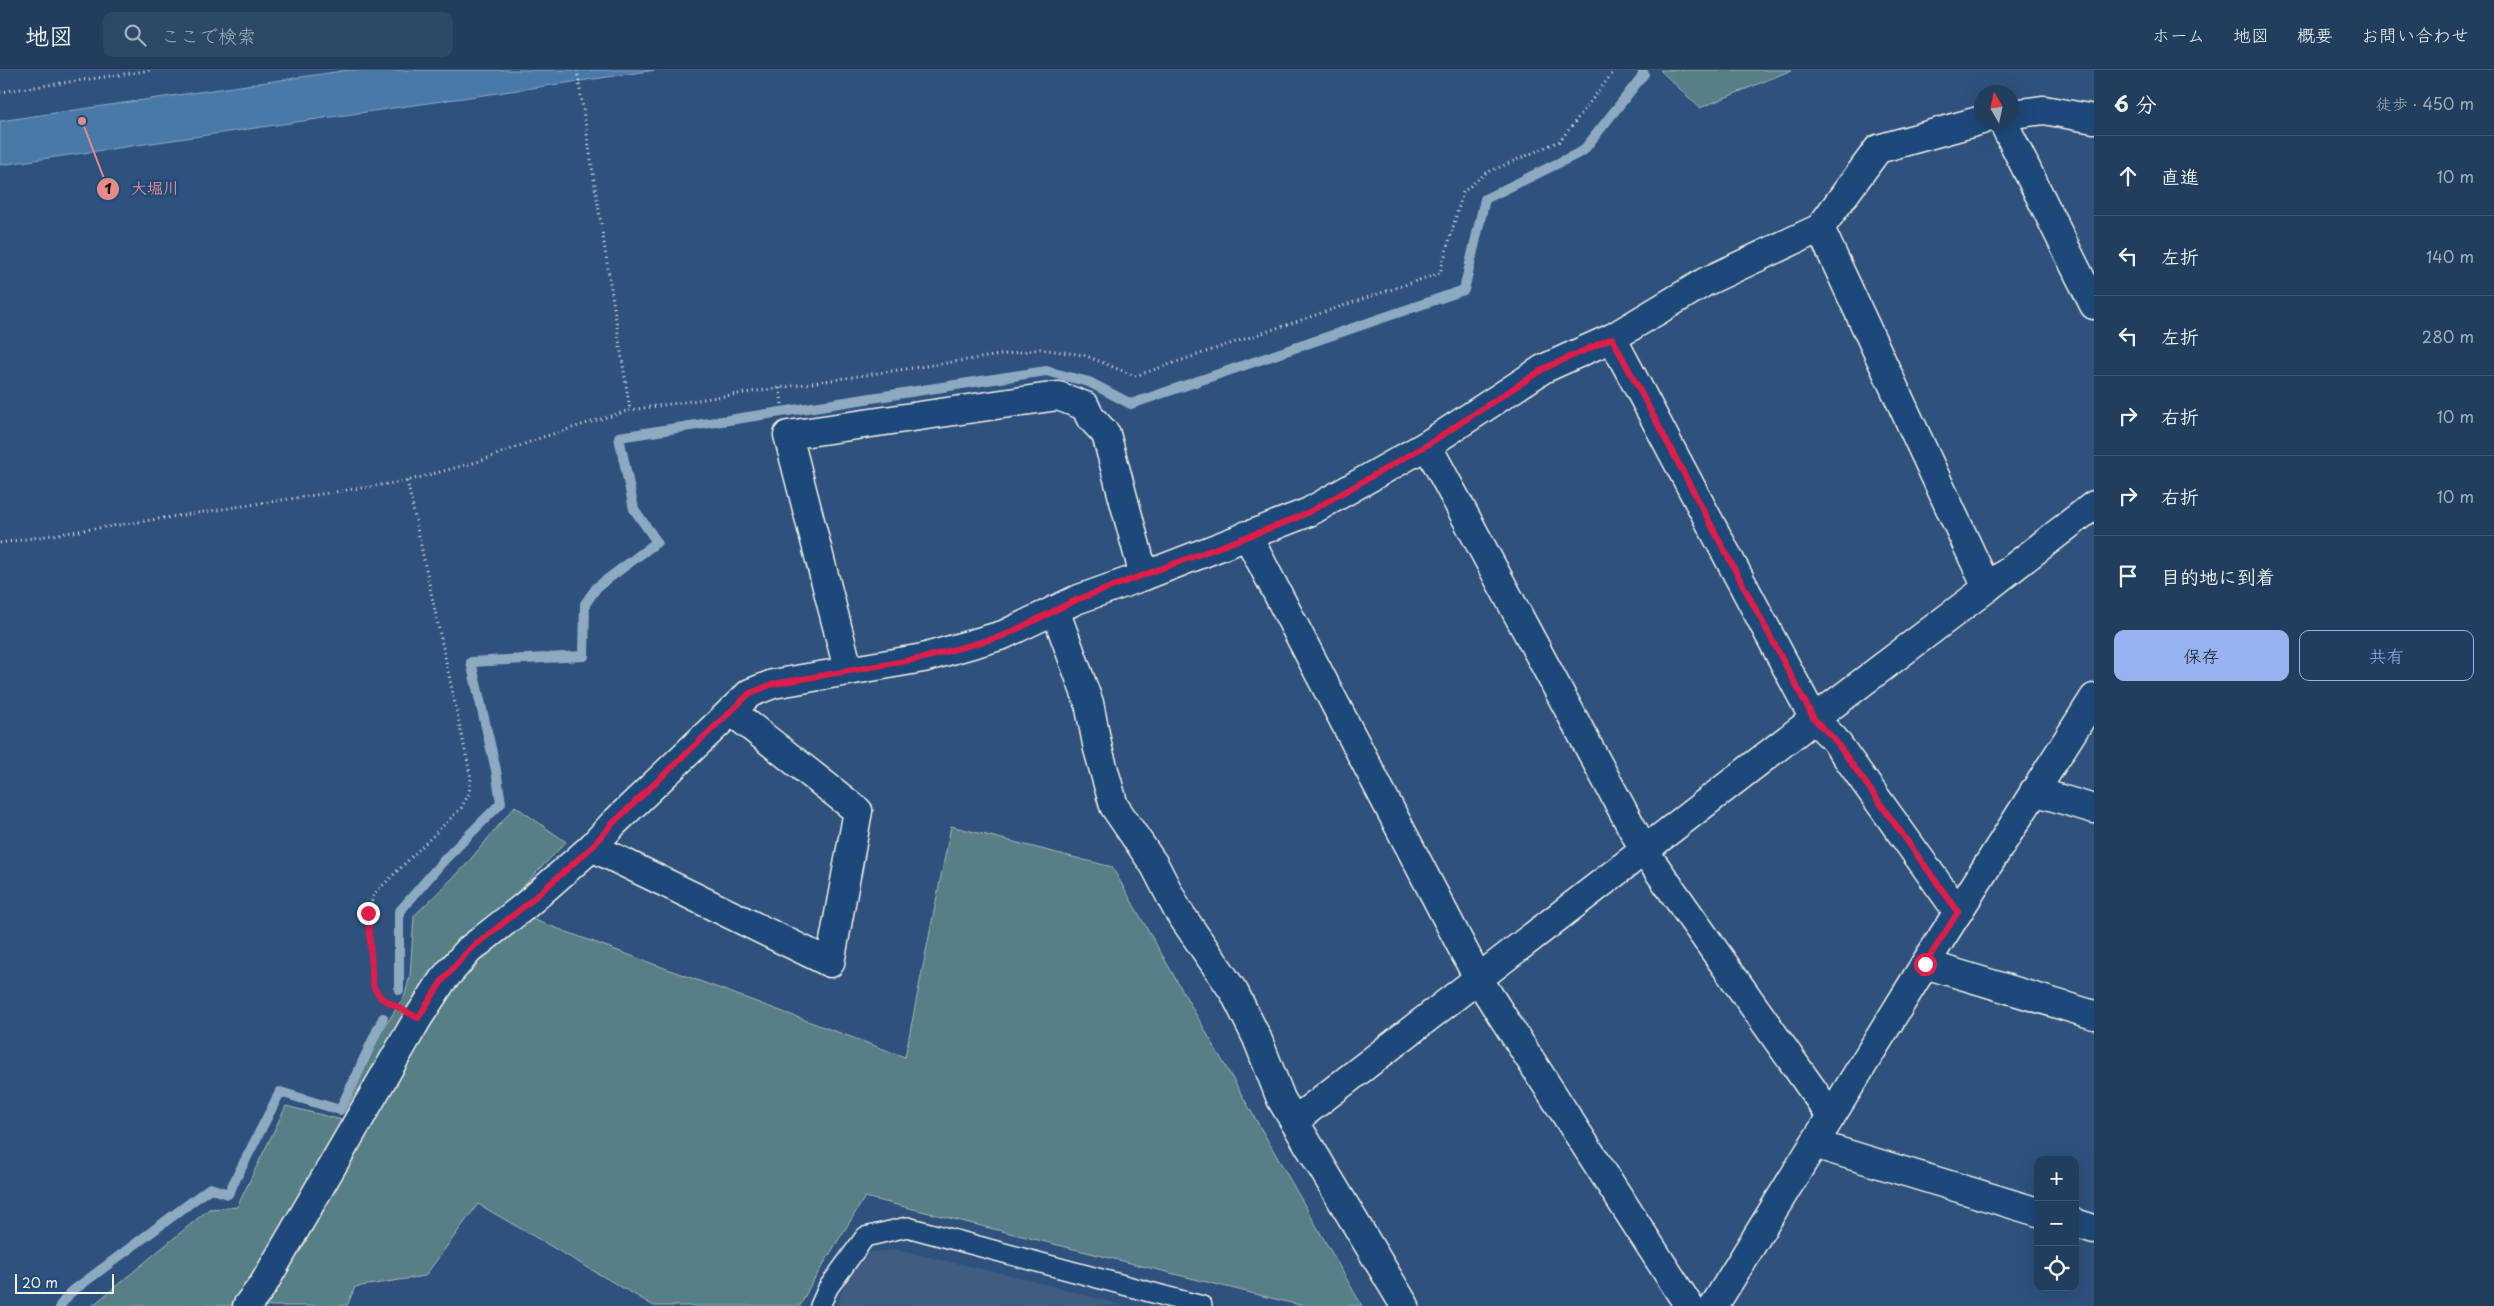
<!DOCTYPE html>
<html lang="ja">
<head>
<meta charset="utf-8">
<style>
	body { margin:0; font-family:"Playpen Sans","Klee One",sans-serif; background:#2e4967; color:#f1f3f6 }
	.controls { position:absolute; right:15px; bottom:15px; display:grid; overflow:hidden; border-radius:10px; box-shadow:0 5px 20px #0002 }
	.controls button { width:45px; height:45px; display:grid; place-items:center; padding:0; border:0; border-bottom:1px solid #3f5773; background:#223e5e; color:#f1f3f6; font:25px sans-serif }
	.compass { position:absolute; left:1974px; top:15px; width:45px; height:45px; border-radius:50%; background:#223e5e; box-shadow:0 5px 20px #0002; rotate:351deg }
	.scale { position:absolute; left:15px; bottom:12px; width:99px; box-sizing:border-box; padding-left:5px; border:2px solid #f4f1e8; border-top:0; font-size:14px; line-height:18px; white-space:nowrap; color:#f4f1e8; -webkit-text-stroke:4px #1f4a7a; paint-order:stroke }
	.stop { position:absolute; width:15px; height:15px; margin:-11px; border:4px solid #e11d48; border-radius:50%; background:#fff }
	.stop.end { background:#e11d48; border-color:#fff; box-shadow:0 1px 5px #0008 }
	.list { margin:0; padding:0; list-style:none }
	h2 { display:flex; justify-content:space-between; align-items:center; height:65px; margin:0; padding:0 20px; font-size:21px }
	h2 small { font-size:16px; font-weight:400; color:#a2aebc }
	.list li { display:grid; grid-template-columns:32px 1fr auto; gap:15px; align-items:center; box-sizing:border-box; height:80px; padding:0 20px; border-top:1px solid #3f5773 }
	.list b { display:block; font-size:19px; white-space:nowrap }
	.list em { font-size:16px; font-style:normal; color:#a2aebc }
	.actions { display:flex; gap:10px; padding:15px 20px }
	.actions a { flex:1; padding:11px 0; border:1px solid #95b2f1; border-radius:10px; text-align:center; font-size:18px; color:#95b2f1 }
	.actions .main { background:#95b2f1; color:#111 }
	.icon { flex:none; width:28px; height:28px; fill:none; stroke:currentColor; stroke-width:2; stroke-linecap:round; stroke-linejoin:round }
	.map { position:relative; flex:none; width:2094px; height:1236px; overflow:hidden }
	header { display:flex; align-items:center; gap:30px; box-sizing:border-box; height:70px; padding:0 25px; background:#223e5e; border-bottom:1px solid #3f5773 }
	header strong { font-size:24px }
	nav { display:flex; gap:28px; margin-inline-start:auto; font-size:18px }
	.search { width:350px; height:45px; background:#2e4967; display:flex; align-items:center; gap:12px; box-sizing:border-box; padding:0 18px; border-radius:10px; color:#a2aebc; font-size:19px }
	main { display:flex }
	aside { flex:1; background:#223e5e }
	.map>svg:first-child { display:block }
</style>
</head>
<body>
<header>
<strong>地図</strong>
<div class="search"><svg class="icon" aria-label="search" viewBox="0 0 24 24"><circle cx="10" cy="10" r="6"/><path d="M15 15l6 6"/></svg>ここで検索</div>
<nav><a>ホーム</a><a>地図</a><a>概要</a><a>お問い合わせ</a></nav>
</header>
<main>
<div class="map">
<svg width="2094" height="1236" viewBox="0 0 2094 1236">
	<rect width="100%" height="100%" fill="#2e527d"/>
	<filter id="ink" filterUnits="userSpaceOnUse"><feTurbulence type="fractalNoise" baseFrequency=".02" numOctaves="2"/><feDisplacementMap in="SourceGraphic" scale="10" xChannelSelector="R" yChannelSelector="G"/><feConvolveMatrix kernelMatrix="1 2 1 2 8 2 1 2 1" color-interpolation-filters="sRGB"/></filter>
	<g filter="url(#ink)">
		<!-- built -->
		<polygon fill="#405b81" points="897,1180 1014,1206 1126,1236 837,1236 847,1206 870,1182"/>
		<!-- green -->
		<g fill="#567f86" stroke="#a5b8b7">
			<polygon points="1660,0 1792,0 1700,38"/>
			<polygon points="515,736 566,772 502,838 905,987 951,756 1112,797 1362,1236 1303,1236 865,1127 810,1216 800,1236 654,1236 478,1134 425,1206 355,1217 347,1236 92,1236 209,1139 237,1137 286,1036 342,1050 380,964 405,925 410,906 414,846 465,796"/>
		</g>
		<!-- water -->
		<polygon fill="#4a7aa7" stroke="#8eaac1" points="349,0 656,0 0,95 0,51"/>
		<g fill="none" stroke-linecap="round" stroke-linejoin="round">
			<!-- stream -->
			<g stroke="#8eaac1" stroke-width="10">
				<polyline points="399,920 399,842 445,789 501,733 496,700 471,592 584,586 585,534 597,517 657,472 634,439 619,367 1046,301 1089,312 1131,334 1464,220 1485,129 1583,81 1644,4 1642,0"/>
				<polyline points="60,1236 70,1223 210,1118 228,1124 280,1022 340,1040 383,948"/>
			</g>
			<defs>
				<polyline id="lane" points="820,1236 828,1218 865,1167 907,1157 1202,1236"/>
				<g id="street">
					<polyline points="2012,44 2044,40 2094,49"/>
					<polyline points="2003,52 2094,235"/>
					<polyline points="1612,268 1814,649 1834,669 1958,842"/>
					<polyline points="1427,375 1645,782 1831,1046"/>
					<polyline points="1247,465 1479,910 1689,1236"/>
					<polyline points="1987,518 2094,435"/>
					<polyline points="1055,540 1089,633 1098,679 1114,736 1155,796 1177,839 1234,922 1257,968 1281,1029 1405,1236"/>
					<polyline points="848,599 788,365 1058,326 1085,336 1090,347 1106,364 1144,506"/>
					<polyline points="2034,721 2094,739"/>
					<polyline points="592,777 830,893 858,741 731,641"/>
					<polyline points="1925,894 2094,945"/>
					<polyline points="1294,1051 1814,649 1987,518 1820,158"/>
					<polyline points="1814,1074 2038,1142"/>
					<polyline points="2075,1153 2094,1159"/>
					<polyline points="247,1236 263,1215 418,948 442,911 469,880 526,835 592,777 613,754 750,623 773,614 923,588 1003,565 1076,530 1144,506 1309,442 1427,375 1543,299 1612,268 1705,212 1820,158 1878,79 1982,50"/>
					<polyline points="1714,1236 1925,894 2094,628"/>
				</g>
			</defs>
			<!-- lane casing -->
			<use href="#lane" stroke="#f4f1e8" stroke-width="22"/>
			<!-- street casing -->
			<use href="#street" stroke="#f4f1e8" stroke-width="31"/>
			<!-- path -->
			<g stroke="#f4f1e8" stroke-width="3" stroke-dasharray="1 4" stroke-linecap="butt">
				<polyline points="577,0 630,340"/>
				<polyline points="0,22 152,0"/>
				<polyline points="780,318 782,335"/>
				<polyline points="0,473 407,411 480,391 543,367 630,340 1040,279 1084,285 1135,306 1440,203 1463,122 1486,103 1560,71 1615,0"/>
				<polyline points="390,933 381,928 373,916 368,843 374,824 461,738 469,724 471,708 407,411"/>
			</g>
			<!-- lane -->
			<use href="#lane" stroke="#1f4a7a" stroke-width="19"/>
			<!-- street -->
			<use href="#street" stroke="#1f4a7a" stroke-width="28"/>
		</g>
	</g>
	<g fill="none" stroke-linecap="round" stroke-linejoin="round" filter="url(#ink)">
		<!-- route -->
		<polyline stroke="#e11d48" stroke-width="6" points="368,843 373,916 381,928 418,948 442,911 469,880 526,835 592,777 612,754 750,623 773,614 923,588 1003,566 1076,530 1284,453 1309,442 1427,375 1543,299 1612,268 1814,649 1834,669 1958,842 1925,894"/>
	</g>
	<!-- callouts -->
	<path fill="none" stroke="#e58c88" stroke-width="2" d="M82 51L108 119"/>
	<g fill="#e58c88" stroke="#1f4a7a" stroke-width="2">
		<circle cx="82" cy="51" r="5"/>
		<circle cx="108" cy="119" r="12"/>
	</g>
	<g font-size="15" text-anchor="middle" font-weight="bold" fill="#111">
		<text x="108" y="124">1</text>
	</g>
	<g font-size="16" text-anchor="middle" font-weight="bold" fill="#e58c88" stroke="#1f4a7a" stroke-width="5" stroke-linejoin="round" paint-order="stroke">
		<text x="155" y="124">大堀川</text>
	</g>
</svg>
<div class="controls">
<button>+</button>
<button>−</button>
<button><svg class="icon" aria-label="locate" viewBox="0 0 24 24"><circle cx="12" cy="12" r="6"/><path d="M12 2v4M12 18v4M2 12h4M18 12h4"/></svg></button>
</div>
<svg class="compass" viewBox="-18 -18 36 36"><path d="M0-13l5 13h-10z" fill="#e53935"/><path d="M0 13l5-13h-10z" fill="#a2aebc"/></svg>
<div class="scale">20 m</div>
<div class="stop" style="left:1925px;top:894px"></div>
<div class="stop end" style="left:368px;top:843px"></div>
</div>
<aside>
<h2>6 分<small>徒歩 · 450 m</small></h2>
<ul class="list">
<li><svg class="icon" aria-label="ahead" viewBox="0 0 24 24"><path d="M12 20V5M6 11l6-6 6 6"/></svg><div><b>直進</b></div><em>10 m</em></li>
<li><svg class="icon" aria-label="left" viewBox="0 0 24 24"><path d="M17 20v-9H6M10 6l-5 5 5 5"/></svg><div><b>左折</b></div><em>140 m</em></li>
<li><svg class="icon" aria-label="left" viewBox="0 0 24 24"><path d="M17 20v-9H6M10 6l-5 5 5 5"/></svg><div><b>左折</b></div><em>280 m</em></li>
<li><svg class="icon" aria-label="right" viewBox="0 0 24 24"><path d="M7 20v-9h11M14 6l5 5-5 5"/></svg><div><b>右折</b></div><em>10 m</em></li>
<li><svg class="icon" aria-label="right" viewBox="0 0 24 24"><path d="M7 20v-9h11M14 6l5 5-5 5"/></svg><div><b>右折</b></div><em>10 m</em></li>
<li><svg class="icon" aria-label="arrive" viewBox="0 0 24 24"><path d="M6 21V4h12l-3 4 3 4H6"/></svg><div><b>目的地に到着</b></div></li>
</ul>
<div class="actions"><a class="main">保存</a><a>共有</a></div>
</aside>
</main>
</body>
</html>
